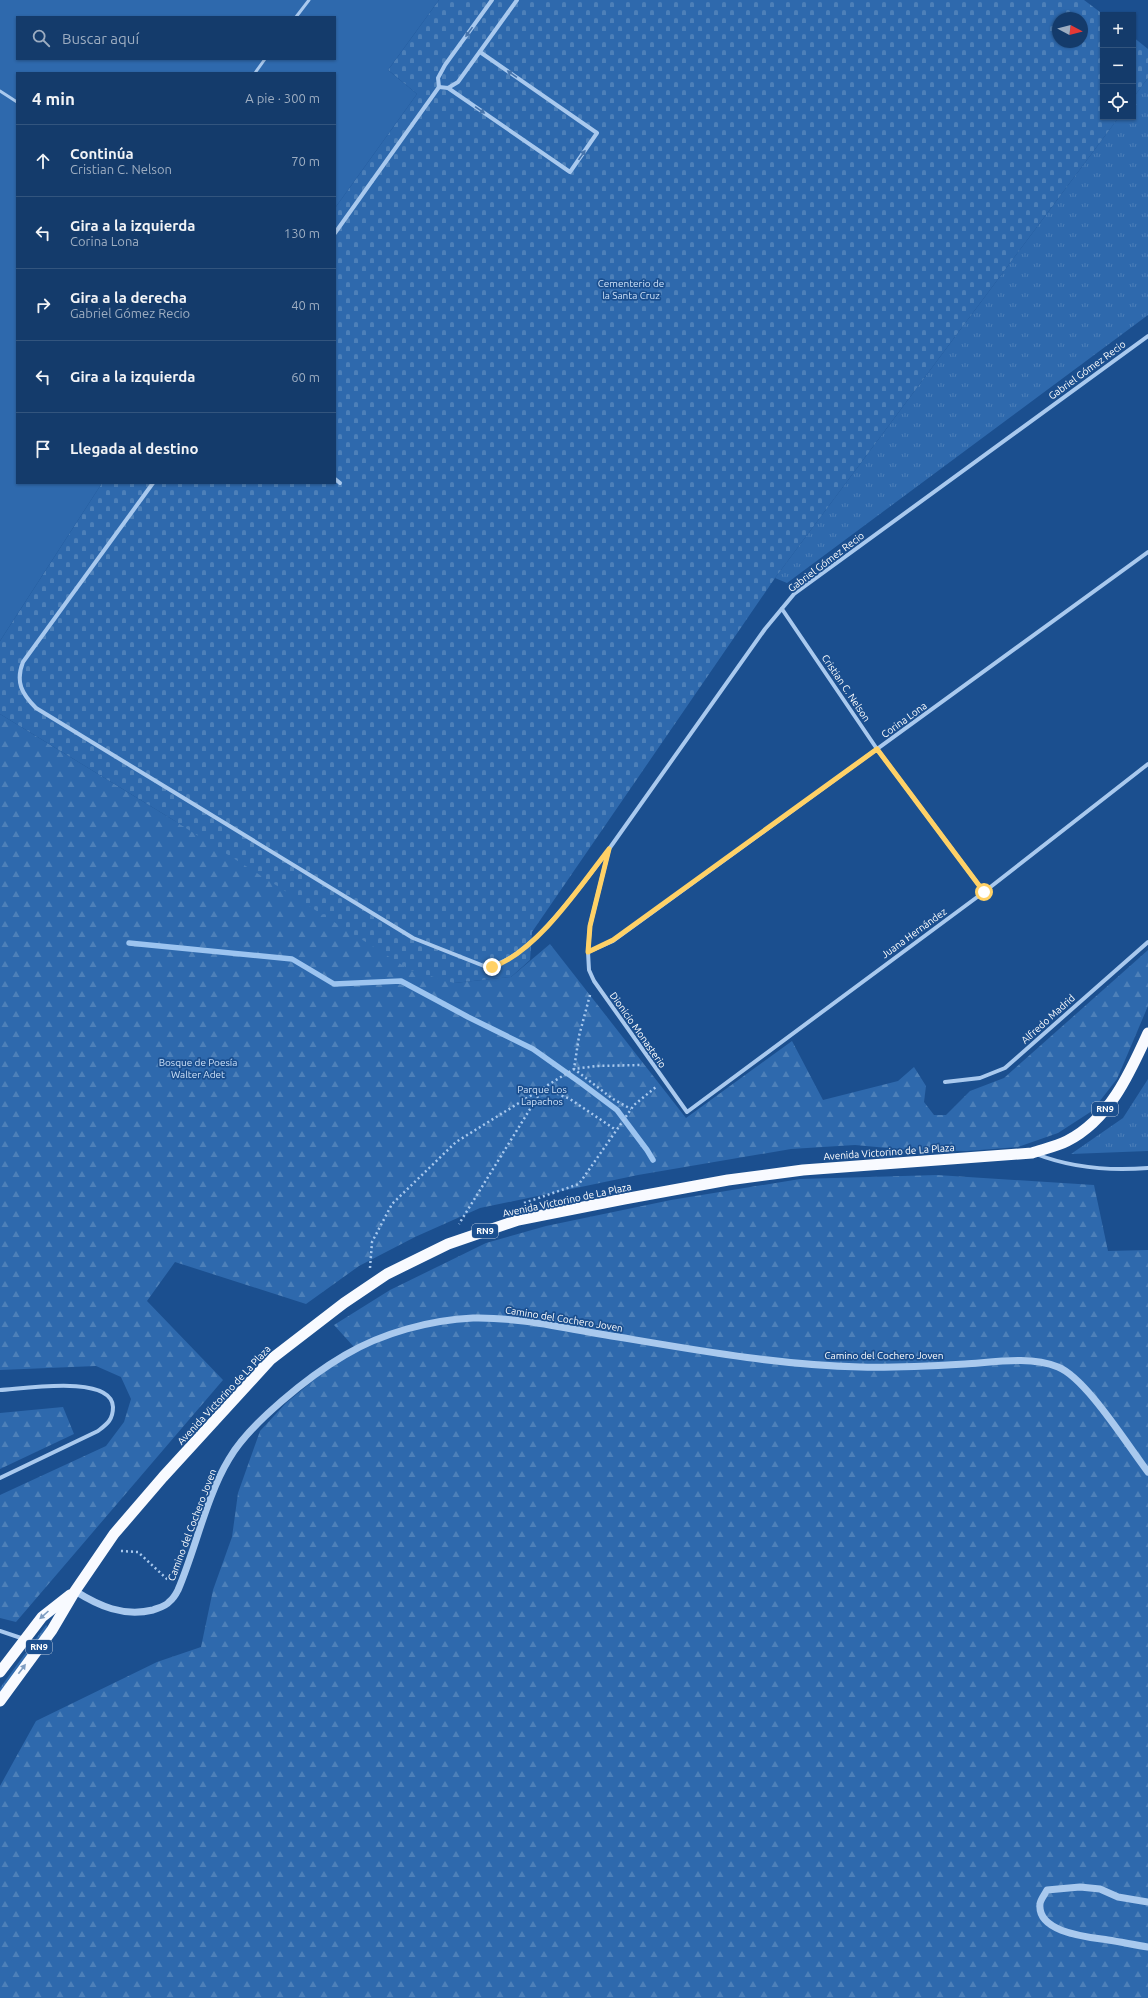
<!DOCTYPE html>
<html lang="es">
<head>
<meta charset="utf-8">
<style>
	body { margin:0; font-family:Ubuntu,sans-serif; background:#214673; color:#f1f3f6 }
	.controls { position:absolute; right:12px; top:12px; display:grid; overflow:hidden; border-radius:0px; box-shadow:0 1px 3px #0004 }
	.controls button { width:36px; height:36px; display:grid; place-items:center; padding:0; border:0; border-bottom:1px solid #33557e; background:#143b6b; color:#f1f3f6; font:20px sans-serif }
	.compass { position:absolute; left:1052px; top:12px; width:36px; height:36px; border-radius:50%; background:#143b6b; box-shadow:0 1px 3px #0004; rotate:97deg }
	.stop { position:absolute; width:12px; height:12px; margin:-9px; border:3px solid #ffd166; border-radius:50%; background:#fff }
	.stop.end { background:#ffd166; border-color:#fff; box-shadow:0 1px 4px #0008 }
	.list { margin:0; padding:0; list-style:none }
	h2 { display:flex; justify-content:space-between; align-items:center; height:52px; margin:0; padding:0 16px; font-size:17px }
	h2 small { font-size:13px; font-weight:400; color:#9dadc1 }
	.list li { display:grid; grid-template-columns:26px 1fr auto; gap:12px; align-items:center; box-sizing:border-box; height:72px; padding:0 16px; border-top:1px solid #33557e }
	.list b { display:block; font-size:15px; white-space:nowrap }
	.list p { margin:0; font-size:13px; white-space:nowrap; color:#9dadc1 }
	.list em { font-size:13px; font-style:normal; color:#9dadc1 }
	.icon { flex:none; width:22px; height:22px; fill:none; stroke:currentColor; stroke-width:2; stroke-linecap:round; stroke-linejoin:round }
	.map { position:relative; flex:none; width:1148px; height:1998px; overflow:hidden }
	.search { position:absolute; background:#143b6b; box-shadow:0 1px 3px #0004; left:16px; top:16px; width:320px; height:44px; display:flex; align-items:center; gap:10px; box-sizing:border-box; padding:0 14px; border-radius:0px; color:#9dadc1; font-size:15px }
	.panel { position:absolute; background:#143b6b; box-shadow:0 1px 3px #0004; left:16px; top:72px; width:320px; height:412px; border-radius:0px }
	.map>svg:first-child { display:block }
</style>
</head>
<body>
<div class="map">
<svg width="1148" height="1998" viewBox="0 0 1148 1998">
	<defs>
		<pattern id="grass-tufts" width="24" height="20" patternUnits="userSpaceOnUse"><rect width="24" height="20" fill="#2e69ad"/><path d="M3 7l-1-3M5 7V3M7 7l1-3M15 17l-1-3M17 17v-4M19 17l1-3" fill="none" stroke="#4d80b9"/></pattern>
		<pattern id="forest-firs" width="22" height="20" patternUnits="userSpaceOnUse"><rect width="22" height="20" fill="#2e69ad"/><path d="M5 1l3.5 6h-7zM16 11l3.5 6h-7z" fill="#4d80b9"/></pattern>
		<pattern id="cemetery-stones" width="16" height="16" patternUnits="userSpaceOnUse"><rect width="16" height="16" fill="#2e69ad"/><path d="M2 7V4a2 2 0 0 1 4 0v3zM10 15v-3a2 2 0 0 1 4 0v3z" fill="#4d80b9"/></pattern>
	</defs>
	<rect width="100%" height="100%" fill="#1b4f8f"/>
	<!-- grass -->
	<g fill="url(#grass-tufts)">
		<polygon points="1148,78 1148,315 787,583 775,578 1119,117 1133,117 1133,98"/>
		<polygon points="1148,1079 1148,1151 1071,1154 1123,1118"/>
		<polygon points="46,1625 49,1628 0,1694 0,1688"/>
	</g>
	<!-- forest -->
	<g fill="url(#forest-firs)">
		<polygon points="0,714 170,818 454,983 511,977 550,944 686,1118 792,1041 823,1100 898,1081 914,1067 926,1086 924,1102 934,1115 946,1115 970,1091 1004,1078 1148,950 1148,1006 1117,1079 1092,1111 1058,1133 1018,1147 967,1151 909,1150 855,1145 791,1149 638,1175 480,1208 415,1237 359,1266 306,1304 175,1262 147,1301 223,1380 16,1622 0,1618 0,1495 106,1446 124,1422 131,1399 121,1377 96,1366 0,1370"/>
		<polygon points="937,1175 1094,1185 1108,1251 1148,1250 1148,1998 0,1998 0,1786 36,1721 157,1662 201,1647 213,1590 232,1537 238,1493 260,1431 286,1403 354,1347 334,1325 390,1290 486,1243 546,1226 671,1200 800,1179"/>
		<polygon points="63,1407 74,1434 0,1469 0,1413"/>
	</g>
	<!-- cemetery -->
	<g fill="url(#cemetery-stones)" fill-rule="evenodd">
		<path d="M 439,0 L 1084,0 L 1104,15 L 1103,117 L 1119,117 L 775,578 L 532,932 L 530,960 L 511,977 L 454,983 L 410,970 L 170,818 L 0,714 L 0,641 L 102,483 L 335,483 L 335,208 L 417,94 L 388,70 ZM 1058,18 L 1082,18 L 1082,42 L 1058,42 Z"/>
		<polygon points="1133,37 1148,49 1148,78 1133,98"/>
	</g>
	<!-- garden -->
	<path fill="#2e69ad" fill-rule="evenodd" d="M 0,0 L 439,0 L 388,70 L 417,94 L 335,208 L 335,73 L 17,73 L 17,483 L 102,483 L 0,641 ZM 17,17 L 335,17 L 335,59 L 17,59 Z"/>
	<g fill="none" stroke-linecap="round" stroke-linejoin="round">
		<!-- stream -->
		<polyline stroke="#9cc4f0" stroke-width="5.5" points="129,943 292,959 334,984 401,981 468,1017 533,1049 581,1083 617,1110 647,1150 653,1160"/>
		<!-- path -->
		<g stroke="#a9c9ee" stroke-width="2.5" stroke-dasharray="2 3" stroke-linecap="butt">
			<polyline points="590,995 579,1036 574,1069 613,1099 631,1109"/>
			<polyline points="543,1088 574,1069 596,1066 641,1065"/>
			<polyline points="543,1088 570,1099 616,1130"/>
			<polyline points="524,1203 579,1184 634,1105 656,1087"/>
			<polyline points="370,1268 372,1242 392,1204 456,1142 543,1088 459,1224"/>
			<polyline points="121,1551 138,1552 168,1580"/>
		</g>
		<!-- service -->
		<g stroke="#a9c9ee" stroke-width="3">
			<polyline points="296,17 309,0"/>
			<polyline points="255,73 265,59"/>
			<polyline points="0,91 17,102"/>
		</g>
		<!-- minor -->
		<g stroke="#a9c9ee" stroke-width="4">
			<polyline points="492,0 445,65 438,78 439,87 448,88 458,82 517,0"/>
			<polyline points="448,88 570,172 597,133 480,52"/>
			<polyline points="335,233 439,87"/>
			<polyline points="1148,336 794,594 765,629 609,849 590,926 588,952 589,970 594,981 687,1112 984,892 1148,764"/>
			<polyline points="335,479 340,483"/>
			<path d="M 153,483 L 23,662 C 15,682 22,694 36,708 L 413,938 L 484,966 C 525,968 584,881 608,851"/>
			<polyline points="782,609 877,749 984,892"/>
			<polyline points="588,952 613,941 1148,552"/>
			<polyline points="945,1082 980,1078 1005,1068 1148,942"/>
			<path d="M 1036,1154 C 1072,1168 1111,1171 1148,1168"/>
			<path d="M 0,1390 C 22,1389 112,1374 113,1407 C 113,1420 107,1424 98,1431 L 0,1478"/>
			<polyline points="0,1631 24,1639"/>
		</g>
		<!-- tertiary -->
		<g stroke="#a9c9ee" stroke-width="7">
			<path d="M 75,1591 C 99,1606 123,1617 153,1610 C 158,1608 166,1606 169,1602 C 173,1599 176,1594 178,1590 C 196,1548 206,1497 229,1459 C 250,1423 309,1376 345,1355 C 382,1333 430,1320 473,1318 C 518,1317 562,1328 606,1335 C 690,1349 775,1365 860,1367 C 895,1368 930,1366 965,1364 C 995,1362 1030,1356 1058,1367 C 1086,1378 1128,1446 1148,1472"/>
			<path d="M 1148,1902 L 1118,1897 L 1100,1889 L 1080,1887 L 1047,1890 C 1045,1894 1040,1900 1040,1904 C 1037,1933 1089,1937 1108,1940 C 1121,1942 1135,1945 1148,1947"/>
		</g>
		<!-- trunk -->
		<g stroke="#f8faff" stroke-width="11">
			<polyline points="0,1672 42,1617 70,1595"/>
			<path d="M 0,1701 L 52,1630 L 75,1591 L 114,1534 L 163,1477 L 270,1360 L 344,1303 L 387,1274 L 448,1244 L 518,1220 L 624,1199 L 728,1180 L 803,1170 L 1032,1153 C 1044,1149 1057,1146 1067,1141 C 1109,1120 1130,1073 1148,1033"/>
		</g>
	</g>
	<!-- one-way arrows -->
	<defs><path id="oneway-solid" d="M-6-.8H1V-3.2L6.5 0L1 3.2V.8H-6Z"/></defs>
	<g fill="#4674ac">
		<use href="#oneway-solid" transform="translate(469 32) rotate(126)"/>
		<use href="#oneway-solid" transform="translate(512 74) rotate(-145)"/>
		<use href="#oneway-solid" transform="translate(480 110) rotate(35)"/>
		<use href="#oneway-solid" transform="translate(582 155) rotate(-55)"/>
	</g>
	<g fill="#7e9cc1">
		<use href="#oneway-solid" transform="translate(44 1615) rotate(138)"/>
		<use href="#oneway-solid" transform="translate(22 1669) rotate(-53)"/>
	</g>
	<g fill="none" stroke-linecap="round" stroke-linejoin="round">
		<!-- route -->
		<path stroke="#ffd166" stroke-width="5" d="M 492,967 C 537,952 581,885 609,849 L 590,926 L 588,952 L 613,940 L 877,749 L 984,892"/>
	</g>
	<g text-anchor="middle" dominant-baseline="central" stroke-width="3.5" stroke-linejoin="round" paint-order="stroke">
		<!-- shield labels -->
		<g fill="#1b4f8f" stroke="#bbcadd" stroke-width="1">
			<rect x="1092" y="1102" width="26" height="14" rx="3"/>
			<rect x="472" y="1224" width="26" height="14" rx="3"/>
			<rect x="26" y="1640" width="26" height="14" rx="3"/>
		</g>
		<g font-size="9" font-weight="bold" fill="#fff">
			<text x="1105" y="1109">RN9</text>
			<text x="485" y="1231">RN9</text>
			<text x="39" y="1647">RN9</text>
		</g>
		<!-- park labels -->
		<g font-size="10" fill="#cfe3fa" stroke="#1b4f8f">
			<text x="631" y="283">Cementerio de<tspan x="631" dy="12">la Santa Cruz</tspan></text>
			<text x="198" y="1062">Bosque de Poesía<tspan x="198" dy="12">Walter Adet</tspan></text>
			<text x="542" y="1089">Parque Los<tspan x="542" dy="12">Lapachos</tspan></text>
		</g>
		<!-- street labels -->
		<g font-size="10" fill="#fff" stroke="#1b4f8f">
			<text transform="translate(1087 370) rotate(-36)">Gabriel Gómez Recio</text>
			<text transform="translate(826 562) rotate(-37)">Gabriel Gómez Recio</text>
			<text transform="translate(846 688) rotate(56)">Cristian C. Nelson</text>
			<text transform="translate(904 720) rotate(-36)">Corina Lona</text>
			<text transform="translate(914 933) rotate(-36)">Juana Hernández</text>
			<text transform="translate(1048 1019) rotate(-42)">Alfredo Madrid</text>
			<text transform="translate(638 1030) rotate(55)">Dionicio Monasterio</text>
			<text transform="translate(889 1152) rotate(-4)">Avenida Victorino de La Plaza</text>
			<text transform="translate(567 1200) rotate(-12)">Avenida Victorino de La Plaza</text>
			<text transform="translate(564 1319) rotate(9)">Camino del Cochero Joven</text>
			<text x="884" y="1355">Camino del Cochero Joven</text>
			<text transform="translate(224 1395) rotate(-47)">Avenida Victorino de La Plaza</text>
			<text transform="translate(192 1525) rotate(-69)">Camino del Cochero Joven</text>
		</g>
	</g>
</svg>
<div class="controls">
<button>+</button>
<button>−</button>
<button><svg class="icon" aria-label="locate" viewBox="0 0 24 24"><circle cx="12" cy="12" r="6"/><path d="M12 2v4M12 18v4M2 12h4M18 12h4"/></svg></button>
</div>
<svg class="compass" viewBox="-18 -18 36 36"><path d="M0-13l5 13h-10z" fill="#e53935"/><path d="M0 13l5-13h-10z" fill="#9dadc1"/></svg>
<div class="stop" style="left:984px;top:892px"></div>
<div class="stop end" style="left:492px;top:967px"></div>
<div class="search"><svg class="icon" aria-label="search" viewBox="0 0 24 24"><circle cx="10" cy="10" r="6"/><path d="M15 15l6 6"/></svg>Buscar aquí</div>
<section class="panel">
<h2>4 min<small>A pie · 300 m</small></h2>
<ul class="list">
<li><svg class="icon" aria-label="ahead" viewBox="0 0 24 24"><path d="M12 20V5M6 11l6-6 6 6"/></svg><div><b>Continúa</b><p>Cristian C. Nelson</p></div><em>70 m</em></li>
<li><svg class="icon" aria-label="left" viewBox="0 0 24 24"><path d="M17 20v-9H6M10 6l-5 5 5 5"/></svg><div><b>Gira a la izquierda</b><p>Corina Lona</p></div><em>130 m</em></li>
<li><svg class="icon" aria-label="right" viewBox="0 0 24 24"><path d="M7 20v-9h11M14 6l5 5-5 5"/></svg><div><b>Gira a la derecha</b><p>Gabriel Gómez Recio</p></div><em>40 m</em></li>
<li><svg class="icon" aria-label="left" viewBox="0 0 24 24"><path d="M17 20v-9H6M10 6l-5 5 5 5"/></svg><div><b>Gira a la izquierda</b></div><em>60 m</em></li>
<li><svg class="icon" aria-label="arrive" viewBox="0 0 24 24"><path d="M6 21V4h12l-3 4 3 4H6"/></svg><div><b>Llegada al destino</b></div></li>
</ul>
</section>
</div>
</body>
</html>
